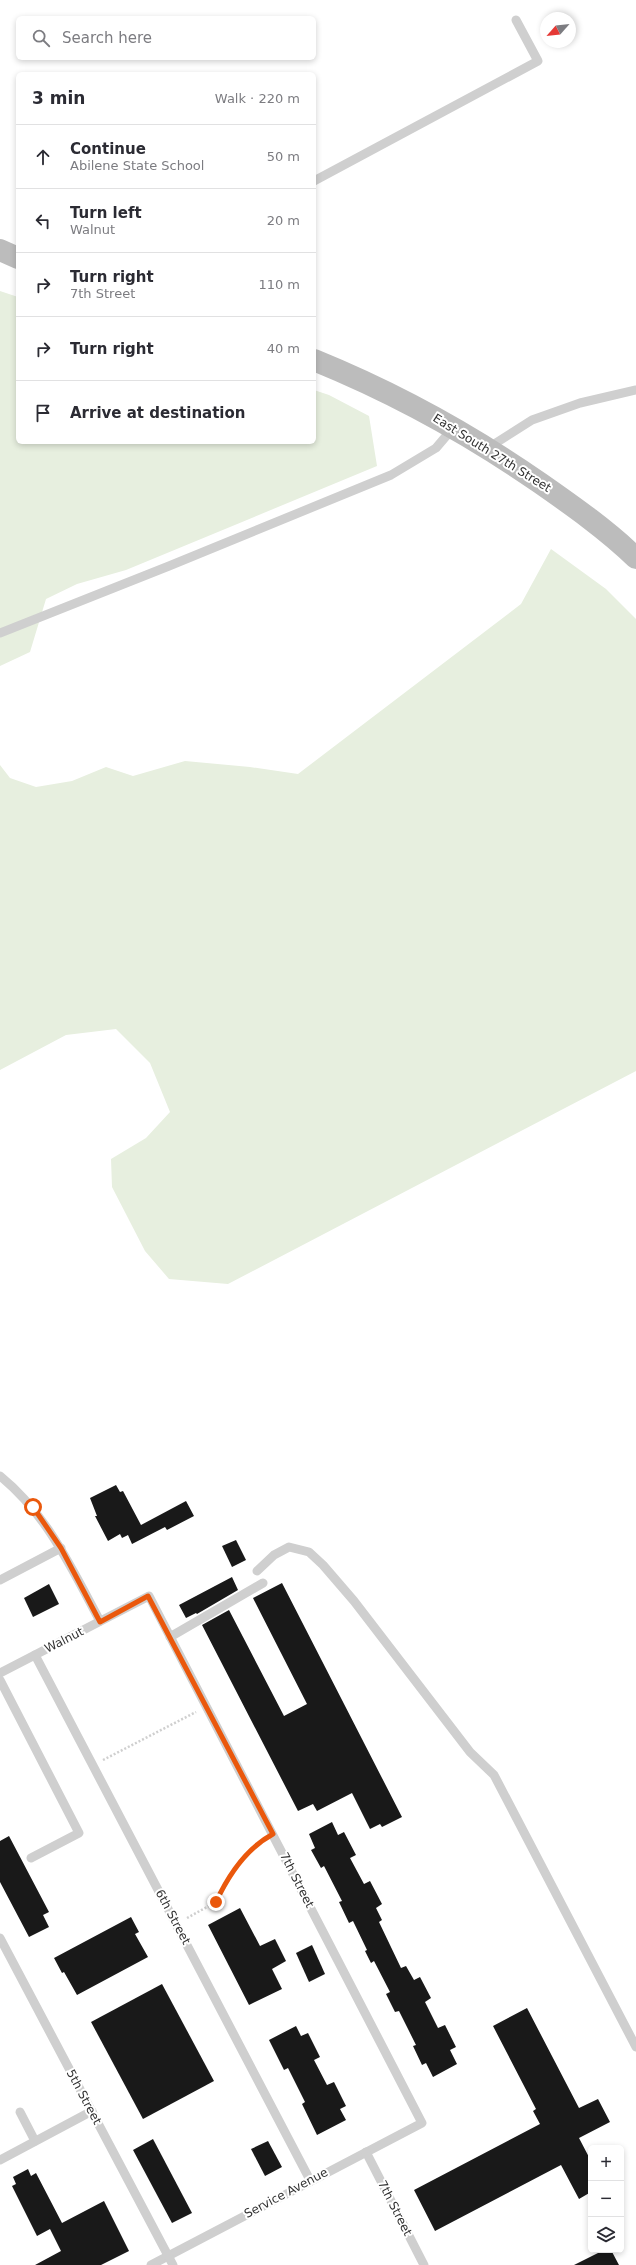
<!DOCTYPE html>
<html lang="en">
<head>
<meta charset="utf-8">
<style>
	body { margin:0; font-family:"DejaVu Sans",sans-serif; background:#f2f2f3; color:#2b2b33 }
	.controls { position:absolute; right:12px; bottom:12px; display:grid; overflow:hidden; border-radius:6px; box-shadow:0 2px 6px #0003 }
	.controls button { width:36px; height:36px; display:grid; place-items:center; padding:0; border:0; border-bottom:1px solid #e1e1e2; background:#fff; color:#2b2b33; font:20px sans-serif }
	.compass { position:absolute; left:540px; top:12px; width:36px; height:36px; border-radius:50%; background:#fff; box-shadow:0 2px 6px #0003; rotate:243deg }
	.stop { position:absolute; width:12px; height:12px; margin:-9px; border:3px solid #ea580c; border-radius:50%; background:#fff }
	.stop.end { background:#ea580c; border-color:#fff; box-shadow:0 1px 4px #0008 }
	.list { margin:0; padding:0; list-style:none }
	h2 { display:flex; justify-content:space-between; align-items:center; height:52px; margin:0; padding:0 16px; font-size:17px }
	h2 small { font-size:13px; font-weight:400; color:#7c7c81 }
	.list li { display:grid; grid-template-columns:26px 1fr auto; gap:12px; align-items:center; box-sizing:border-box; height:64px; padding:0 16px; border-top:1px solid #e1e1e2 }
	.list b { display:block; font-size:15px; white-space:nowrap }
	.list p { margin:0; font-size:13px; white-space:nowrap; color:#7c7c81 }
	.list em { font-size:13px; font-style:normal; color:#7c7c81 }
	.icon { flex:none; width:22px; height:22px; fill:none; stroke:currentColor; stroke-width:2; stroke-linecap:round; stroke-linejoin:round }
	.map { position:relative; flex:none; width:636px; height:2265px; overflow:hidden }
	.search { position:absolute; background:#fff; box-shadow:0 2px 6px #0003; left:16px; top:16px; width:300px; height:44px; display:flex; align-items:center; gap:10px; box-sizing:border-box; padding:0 14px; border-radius:6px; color:#7c7c81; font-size:15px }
	.panel { position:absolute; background:#fff; box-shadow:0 2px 6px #0003; left:16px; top:72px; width:300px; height:372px; border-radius:6px }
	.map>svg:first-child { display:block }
</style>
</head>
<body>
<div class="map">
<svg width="636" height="2265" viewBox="0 0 636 2265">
	<rect width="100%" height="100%" fill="#fff"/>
	<!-- green -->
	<g fill="#e7efdf">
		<polygon points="0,291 18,297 18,442 314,442 314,390 329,395 369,416 377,466 126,570 77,584 46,599 30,652 0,666"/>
		<polygon points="551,549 606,589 636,619 636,1071 228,1284 169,1279 145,1251 112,1187 111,1159 146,1138 170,1112 150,1063 116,1029 66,1035 0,1070 0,765 10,778 36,787 72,781 106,767 133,776 185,761 250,767 298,774 521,604"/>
	</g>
	<!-- building -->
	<g fill="#191919">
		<polygon points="116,1485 120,1492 123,1491 141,1525 186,1501 194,1516 167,1530 165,1527 132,1544 128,1535 122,1538 120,1534 108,1541 95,1516 97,1516 90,1498"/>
		<polygon points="236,1540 246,1560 232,1567 222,1546"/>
		<polygon points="232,1577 238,1590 197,1614 196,1613 186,1618 179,1605"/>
		<polygon points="282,1583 402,1817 382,1827 380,1824 370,1829 352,1793 317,1811 313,1804 298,1811 202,1625 229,1610 284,1716 307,1704 253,1598"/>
		<polygon points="49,1584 59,1604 33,1617 24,1598"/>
		<polygon points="332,1822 338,1835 344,1832 356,1855 350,1858 364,1884 370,1881 382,1904 376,1908 382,1920 379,1922 401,1968 406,1966 414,1980 420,1977 431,1998 425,2002 438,2028 445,2025 456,2047 450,2050 457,2064 433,2077 426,2063 422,2065 413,2046 416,2045 399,2011 395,2012 386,1994 390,1992 374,1961 371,1963 365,1951 367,1950 353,1921 349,1923 339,1902 342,1901 324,1866 321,1868 311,1850 315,1848 309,1834"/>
		<polygon points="9,1836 49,1912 43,1915 49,1927 29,1937 0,1882 0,1841"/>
		<polygon points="240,1908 260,1946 275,1939 286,1961 272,1969 282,1989 249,2005 208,1925"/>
		<polygon points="131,1917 139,1932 135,1934 148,1957 77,1995 64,1972 62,1973 54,1958"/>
		<polygon points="312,1945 325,1974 309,1982 296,1953"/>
		<polygon points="162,1984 214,2081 143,2119 91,2022"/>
		<polygon points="527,2008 579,2108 598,2099 610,2122 579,2138 591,2161 591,2192 579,2199 561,2165 435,2231 414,2190 540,2124 533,2111 536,2109 493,2026"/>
		<polygon points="296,2026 301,2036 308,2033 320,2057 314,2060 327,2085 334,2082 346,2106 340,2109 346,2120 317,2135 302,2104 305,2102 288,2068 284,2070 269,2040"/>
		<polygon points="153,2139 192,2213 172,2223 133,2150"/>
		<polygon points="268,2141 282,2167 265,2176 251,2149"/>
		<polygon points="28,2169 31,2176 36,2173 62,2223 104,2201 129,2251 101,2265 35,2265 61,2251 50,2229 37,2236 12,2186 16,2184 13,2177"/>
		<polygon points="604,2250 611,2250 619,2265 574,2265"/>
	</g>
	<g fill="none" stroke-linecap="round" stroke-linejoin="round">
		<!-- path -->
		<g stroke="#cfcfcf" stroke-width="2.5" stroke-dasharray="2 2" stroke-linecap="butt">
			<polyline points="103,1760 196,1712"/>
			<polyline points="187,1918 216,1902 237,1866 262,1840"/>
		</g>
		<!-- lane -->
		<g stroke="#cfcfcf" stroke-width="9">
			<polyline points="314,181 538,61 516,20"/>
			<polyline points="488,448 532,420 580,403 636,390"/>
			<polyline points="0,633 169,566 391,475 436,448 453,428"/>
			<path d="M 0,1476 C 47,1514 72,1569 100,1621"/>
			<polyline points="257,1571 274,1555 289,1547 309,1552 323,1565 354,1601 470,1752 494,1775 636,2047"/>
			<polyline points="0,1580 61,1548"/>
			<polyline points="170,1637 263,1583"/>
			<polyline points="35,1655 310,2180"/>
			<polyline points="0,1673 149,1596 422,2123 151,2265"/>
			<polyline points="0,1680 79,1833 31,1858"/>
			<polyline points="0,1938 173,2265"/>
			<polyline points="20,2112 35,2141"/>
			<polyline points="366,2152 424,2265"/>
			<polyline points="0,2160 92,2111"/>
		</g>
		<!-- secondary -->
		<g stroke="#bcbcbc" stroke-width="22">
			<polyline points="0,250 18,258"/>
			<path d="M 314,360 C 395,393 468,433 540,483 C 573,506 607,530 636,558"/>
		</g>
	</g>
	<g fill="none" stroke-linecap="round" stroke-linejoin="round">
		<!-- route -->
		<path stroke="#ea580c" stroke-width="5" d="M 33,1507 L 61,1548 L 100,1622 L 148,1596 L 273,1834 C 247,1848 228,1876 216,1902"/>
	</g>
	<g text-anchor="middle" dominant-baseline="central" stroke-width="4" stroke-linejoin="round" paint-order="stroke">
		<!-- street labels -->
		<g font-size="12" fill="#323232" stroke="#fff">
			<text transform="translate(492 453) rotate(32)">East South 27th Street</text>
			<text transform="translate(64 1640) rotate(-27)">Walnut</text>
			<text transform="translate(297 1880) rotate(63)">7th Street</text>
			<text transform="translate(173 1917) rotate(62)">6th Street</text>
			<text transform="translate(84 2097) rotate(62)">5th Street</text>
			<text transform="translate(286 2193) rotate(-28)">Service Avenue</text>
			<text transform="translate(395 2208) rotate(63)">7th Street</text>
		</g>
	</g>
</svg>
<div class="controls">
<button>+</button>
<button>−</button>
<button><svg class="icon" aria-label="layers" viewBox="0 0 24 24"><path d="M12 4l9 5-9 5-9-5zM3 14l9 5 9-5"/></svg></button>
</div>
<svg class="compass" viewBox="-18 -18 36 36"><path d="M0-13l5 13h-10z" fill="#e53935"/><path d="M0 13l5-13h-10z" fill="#7c7c81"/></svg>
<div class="stop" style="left:33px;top:1507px"></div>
<div class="stop end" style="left:216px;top:1902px"></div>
<div class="search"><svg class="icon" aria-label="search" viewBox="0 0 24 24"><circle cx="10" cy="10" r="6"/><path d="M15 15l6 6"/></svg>Search here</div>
<section class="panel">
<h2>3 min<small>Walk · 220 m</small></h2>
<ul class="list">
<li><svg class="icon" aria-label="ahead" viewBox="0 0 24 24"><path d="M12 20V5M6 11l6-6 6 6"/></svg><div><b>Continue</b><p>Abilene State School</p></div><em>50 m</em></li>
<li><svg class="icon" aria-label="left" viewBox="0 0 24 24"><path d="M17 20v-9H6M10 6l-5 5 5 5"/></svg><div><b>Turn left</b><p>Walnut</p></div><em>20 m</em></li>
<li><svg class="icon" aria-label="right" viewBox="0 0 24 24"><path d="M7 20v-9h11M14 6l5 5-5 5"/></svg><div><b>Turn right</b><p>7th Street</p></div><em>110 m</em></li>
<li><svg class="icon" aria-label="right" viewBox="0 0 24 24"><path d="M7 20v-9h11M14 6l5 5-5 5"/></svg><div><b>Turn right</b></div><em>40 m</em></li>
<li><svg class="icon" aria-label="arrive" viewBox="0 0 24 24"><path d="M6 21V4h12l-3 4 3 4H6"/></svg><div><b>Arrive at destination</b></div></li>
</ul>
</section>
</div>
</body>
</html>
